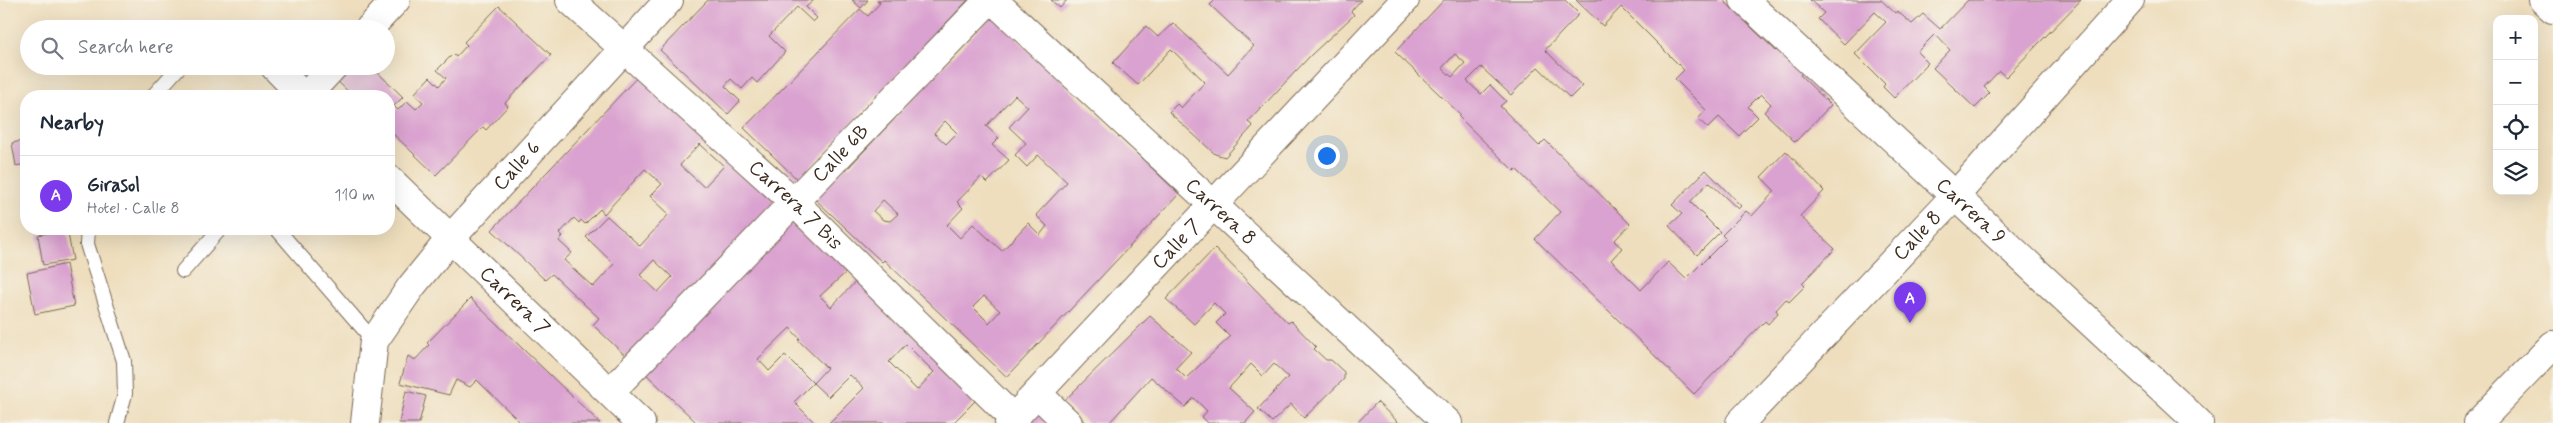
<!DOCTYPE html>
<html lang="en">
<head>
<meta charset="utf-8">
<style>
	body { margin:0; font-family:Mynerve,sans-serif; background:#f2f2f3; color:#1f2937 }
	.controls { position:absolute; right:15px; top:15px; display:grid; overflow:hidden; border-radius:10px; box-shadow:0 5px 20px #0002 }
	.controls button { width:45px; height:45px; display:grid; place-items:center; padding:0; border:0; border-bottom:1px solid #e0e1e3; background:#fff; color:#1f2937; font:25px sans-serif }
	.you { position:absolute; left:1326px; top:155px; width:18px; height:18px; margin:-12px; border:4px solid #fff; border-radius:50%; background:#1a73e8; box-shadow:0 0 0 8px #1a73e833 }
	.badge { display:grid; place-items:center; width:32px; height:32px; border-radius:50%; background:#7c3aed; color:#fff; font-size:16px; font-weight:700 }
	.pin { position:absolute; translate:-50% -41px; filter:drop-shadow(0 1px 2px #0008) }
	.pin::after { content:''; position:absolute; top:26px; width:18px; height:15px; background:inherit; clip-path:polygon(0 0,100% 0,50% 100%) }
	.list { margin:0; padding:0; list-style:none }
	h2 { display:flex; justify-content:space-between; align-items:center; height:65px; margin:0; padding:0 20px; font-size:21px }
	h2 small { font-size:16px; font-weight:400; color:#747a83 }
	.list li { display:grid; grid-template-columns:32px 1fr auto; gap:15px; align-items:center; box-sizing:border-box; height:80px; padding:0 20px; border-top:1px solid #e0e1e3 }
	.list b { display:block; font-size:19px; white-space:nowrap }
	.list p { margin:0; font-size:16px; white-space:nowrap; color:#747a83 }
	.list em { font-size:16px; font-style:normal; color:#747a83 }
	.icon { flex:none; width:28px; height:28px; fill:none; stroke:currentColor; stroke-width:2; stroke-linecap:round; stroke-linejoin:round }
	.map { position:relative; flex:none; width:2553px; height:423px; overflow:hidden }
	.search { position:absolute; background:#fff; box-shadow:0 5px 20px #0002; left:20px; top:20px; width:375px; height:55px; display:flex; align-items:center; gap:12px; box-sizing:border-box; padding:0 18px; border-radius:28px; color:#747a83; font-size:19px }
	.panel { position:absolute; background:#fff; box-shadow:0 5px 20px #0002; left:20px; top:90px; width:375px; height:145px; border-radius:20px }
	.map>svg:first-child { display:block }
</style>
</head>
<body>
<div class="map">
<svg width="2553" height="423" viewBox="0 0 2553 423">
	<rect width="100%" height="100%" fill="#f7f3e8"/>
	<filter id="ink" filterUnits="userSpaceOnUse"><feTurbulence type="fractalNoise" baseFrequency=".02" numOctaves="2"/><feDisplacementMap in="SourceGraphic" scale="10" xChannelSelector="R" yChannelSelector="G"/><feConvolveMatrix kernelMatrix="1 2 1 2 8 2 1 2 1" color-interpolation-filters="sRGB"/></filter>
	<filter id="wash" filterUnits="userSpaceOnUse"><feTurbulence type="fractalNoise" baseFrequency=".0096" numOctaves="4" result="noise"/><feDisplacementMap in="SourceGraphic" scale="20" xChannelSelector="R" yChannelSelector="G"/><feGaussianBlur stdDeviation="1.12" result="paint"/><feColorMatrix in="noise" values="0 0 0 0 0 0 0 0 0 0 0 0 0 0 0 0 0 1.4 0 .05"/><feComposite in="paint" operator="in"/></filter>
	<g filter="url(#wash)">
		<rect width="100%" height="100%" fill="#eedebd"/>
		<g id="blocks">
			<!-- building -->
			<g fill="#daa2d0" fill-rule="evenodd">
				<polygon points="708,0 814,0 806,7 817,18 813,22 797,7 769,36 785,52 757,83 752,78 742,89 731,79 725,86 740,101 728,114 660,50"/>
				<polygon points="852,0 868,0 861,8"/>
				<polygon points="877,0 968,0 798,180 744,128 860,9 868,16 880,3"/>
				<polygon points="1051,0 1067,0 1060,8"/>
				<polygon points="1215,0 1361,0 1351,11 1354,15 1311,55 1248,122 1253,126 1225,157 1215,154 1169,112 1177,104 1181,108 1205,82 1171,49 1138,85 1113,63 1146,26 1158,37 1173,23 1228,74 1254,46 1210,5"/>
				<path d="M 1444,0 L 1565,0 L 1579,14 L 1545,50 L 1582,86 L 1570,98 L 1538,67 L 1511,95 L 1481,67 L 1467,81 L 1481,94 L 1490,85 L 1506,101 L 1500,106 L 1539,146 L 1545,140 L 1630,224 L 1614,241 L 1622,248 L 1611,260 L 1641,290 L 1668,262 L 1686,279 L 1726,239 L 1722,235 L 1746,211 L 1752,216 L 1775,191 L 1761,177 L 1786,151 L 1824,191 L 1800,216 L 1835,249 L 1802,283 L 1805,286 L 1789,302 L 1786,299 L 1776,310 L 1778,313 L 1768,324 L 1765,321 L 1694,394 L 1535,239 L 1560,212 L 1516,169 L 1514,171 L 1459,117 L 1461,115 L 1395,52 ZM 1455,54 L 1465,63 L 1452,77 L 1442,68 Z"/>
				<polygon points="1576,0 1723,0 1776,51 1780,48 1790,58 1787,60 1791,63 1793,61 1803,71 1800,75 1831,105 1795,142 1764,112 1771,104 1761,94 1748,107 1758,117 1739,136 1719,117 1708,128 1698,119 1706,110 1675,79 1684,70 1621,7 1603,26"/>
				<polygon points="1810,0 1881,0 1895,13 1897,11 1912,24 1923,14 1940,29 1968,0 2081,0 2006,77 1999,71 1984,87 1990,93 1975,108 1933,68 1950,50 1935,34 1917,52 1928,63 1894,98 1883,87 1885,84 1855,54 1886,22 1875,12 1844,44 1818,19 1824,13"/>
				<polygon points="499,6 551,55 505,103 508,106 486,130 483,127 436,175 389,130 389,96 353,96 332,76 342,66 371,66 403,97 394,106 398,110 407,101 416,109 423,102 414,94 430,77 439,86 446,78 437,70 453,54 456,57 467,45 464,42"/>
				<path d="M 992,15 L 1179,194 L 1007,377 L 884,260 L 882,262 L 815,199 L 847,165 L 849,167 ZM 1015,95 L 1028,107 L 1009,127 L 1026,143 L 1015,155 L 1027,167 L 1038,155 L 1067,182 L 1036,215 L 1047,226 L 1040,235 L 1028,223 L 1002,251 L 973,224 L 960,238 L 947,225 L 963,208 L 957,202 L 981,177 L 987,183 L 1009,160 L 992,145 L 999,138 L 986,126 ZM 945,121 L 957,133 L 946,144 L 934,133 ZM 883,200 L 898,214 L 890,221 L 883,220 L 873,211 ZM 984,296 L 1000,311 L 989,323 L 973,307 Z"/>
				<path d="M 644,70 L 783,196 L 630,360 L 593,325 L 599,318 L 552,274 L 545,280 L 492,230 ZM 700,144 L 724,166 L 704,187 L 680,165 ZM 645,169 L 662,184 L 650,196 L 669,214 L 640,246 L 607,216 L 586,237 L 614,264 L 593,287 L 564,260 L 572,253 L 559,241 L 563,236 L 560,233 L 574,218 L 579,223 L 581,220 L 585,224 L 600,209 L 604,214 ZM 654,260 L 672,277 L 658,292 L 640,275 Z"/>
				<polygon points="26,140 26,164 16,166 12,143"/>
				<polygon points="1706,170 1741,206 1738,209 1709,182 1690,202 1720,232 1697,255 1669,226 1682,214 1672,205"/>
				<path d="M 798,213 L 853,266 L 820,296 L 831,307 L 862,275 L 983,393 L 953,423 L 829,423 L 864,388 L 850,375 L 828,397 L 813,383 L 827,368 L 798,340 L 800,339 L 790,328 L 758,359 L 769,371 L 785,355 L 813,383 L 794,402 L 815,423 L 697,423 L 644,372 ZM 906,344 L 934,372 L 917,390 L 889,362 Z"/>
				<polygon points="67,229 73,260 43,265 38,235"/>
				<polygon points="1215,248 1288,323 1291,321 1316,347 1314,349 1326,360 1331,360 1344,372 1344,379 1304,418 1291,404 1272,422 1258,409 1288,377 1274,364 1263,376 1251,364 1229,388 1255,412 1245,423 1208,423 1202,417 1207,411 1194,398 1185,407 1151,377 1109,423 1087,423 1063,402 1150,316 1191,352 1176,368 1186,378 1230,337 1216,323 1225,314 1214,303 1194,324 1166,299"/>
				<polygon points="66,264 74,306 35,314 27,273"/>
				<polygon points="471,298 472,300 600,423 521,423 477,380 470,387 456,380 449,395 400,383 408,356 415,360 429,345 427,343"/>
				<polygon points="406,391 426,396 419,423 399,423"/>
				<polygon points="1377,402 1399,423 1357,423"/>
				<polygon points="1038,410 1051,423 1026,423"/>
			</g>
		</g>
	</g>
	<g filter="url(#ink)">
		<use href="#blocks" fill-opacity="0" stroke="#7a6956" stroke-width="1"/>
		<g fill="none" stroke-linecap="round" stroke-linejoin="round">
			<defs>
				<g id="lane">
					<polyline points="153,96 180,66"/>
					<polyline points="88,229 87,244 124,361 125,394 117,423"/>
					<polyline points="277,229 374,341"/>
					<polyline points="183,271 220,229"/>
				</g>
				<g id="street">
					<path id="s1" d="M 570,0 L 794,202 L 1013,418"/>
					<path id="s2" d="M 993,0 L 1448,423"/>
					<path id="s3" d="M 1744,0 L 2199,423"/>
					<polyline points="2543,0 2553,9"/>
					<polyline points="369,29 396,0"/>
					<polyline points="274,66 303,96"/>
					<polyline points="306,96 334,66"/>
					<path id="s4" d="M 389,179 L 641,423"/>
					<path id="s5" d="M 610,392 L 989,0"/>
					<polyline points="1038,394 1068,423"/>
					<path id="s6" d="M 365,423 L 374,341 L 411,287 L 450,239 L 669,0"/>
					<path id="s7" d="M 1009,423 L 1405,0"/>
					<path id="s8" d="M 1740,423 L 1955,196 L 2130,0"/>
					<polyline points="2478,423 2553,345"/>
				</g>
			</defs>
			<!-- lane casing -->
			<use href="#lane" stroke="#7a6956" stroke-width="16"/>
			<!-- street casing -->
			<use href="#street" stroke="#7a6956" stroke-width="30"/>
			<!-- lane -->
			<use href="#lane" stroke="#fff" stroke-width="14"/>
			<!-- street -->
			<use href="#street" stroke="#fff" stroke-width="28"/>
		</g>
	</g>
	<g text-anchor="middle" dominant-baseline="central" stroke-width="4" stroke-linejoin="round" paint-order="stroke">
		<!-- street labels -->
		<g font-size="20" fill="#3b2a1e" stroke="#f7f3e8">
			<text stroke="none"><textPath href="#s5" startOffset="332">Calle 6B</textPath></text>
			<text stroke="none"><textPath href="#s6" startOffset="309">Calle 6</textPath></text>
			<text stroke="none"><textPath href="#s1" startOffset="305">Carrera 7 Bis</textPath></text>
			<text stroke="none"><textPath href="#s3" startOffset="310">Carrera 9</textPath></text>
			<text stroke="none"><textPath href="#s2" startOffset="311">Carrera 8</textPath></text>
			<text stroke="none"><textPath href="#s8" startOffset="258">Calle 8</textPath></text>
			<text stroke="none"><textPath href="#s7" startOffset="245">Calle 7</textPath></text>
			<text stroke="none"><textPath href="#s4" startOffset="175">Carrera 7</textPath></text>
		</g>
	</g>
</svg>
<div class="controls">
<button>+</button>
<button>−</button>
<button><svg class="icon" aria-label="locate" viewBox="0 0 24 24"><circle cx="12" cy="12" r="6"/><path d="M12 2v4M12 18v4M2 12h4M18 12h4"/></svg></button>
<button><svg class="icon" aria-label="layers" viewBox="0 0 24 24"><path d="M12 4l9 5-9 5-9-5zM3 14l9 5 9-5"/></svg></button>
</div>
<div class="you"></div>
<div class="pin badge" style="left:1910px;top:323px">A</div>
<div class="search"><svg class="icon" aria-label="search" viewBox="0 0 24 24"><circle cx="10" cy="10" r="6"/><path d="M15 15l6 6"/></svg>Search here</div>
<section class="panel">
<h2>Nearby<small></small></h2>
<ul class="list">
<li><span class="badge">A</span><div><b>Girasol</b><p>Hotel · Calle 8</p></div><em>110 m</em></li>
</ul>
</section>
</div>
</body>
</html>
